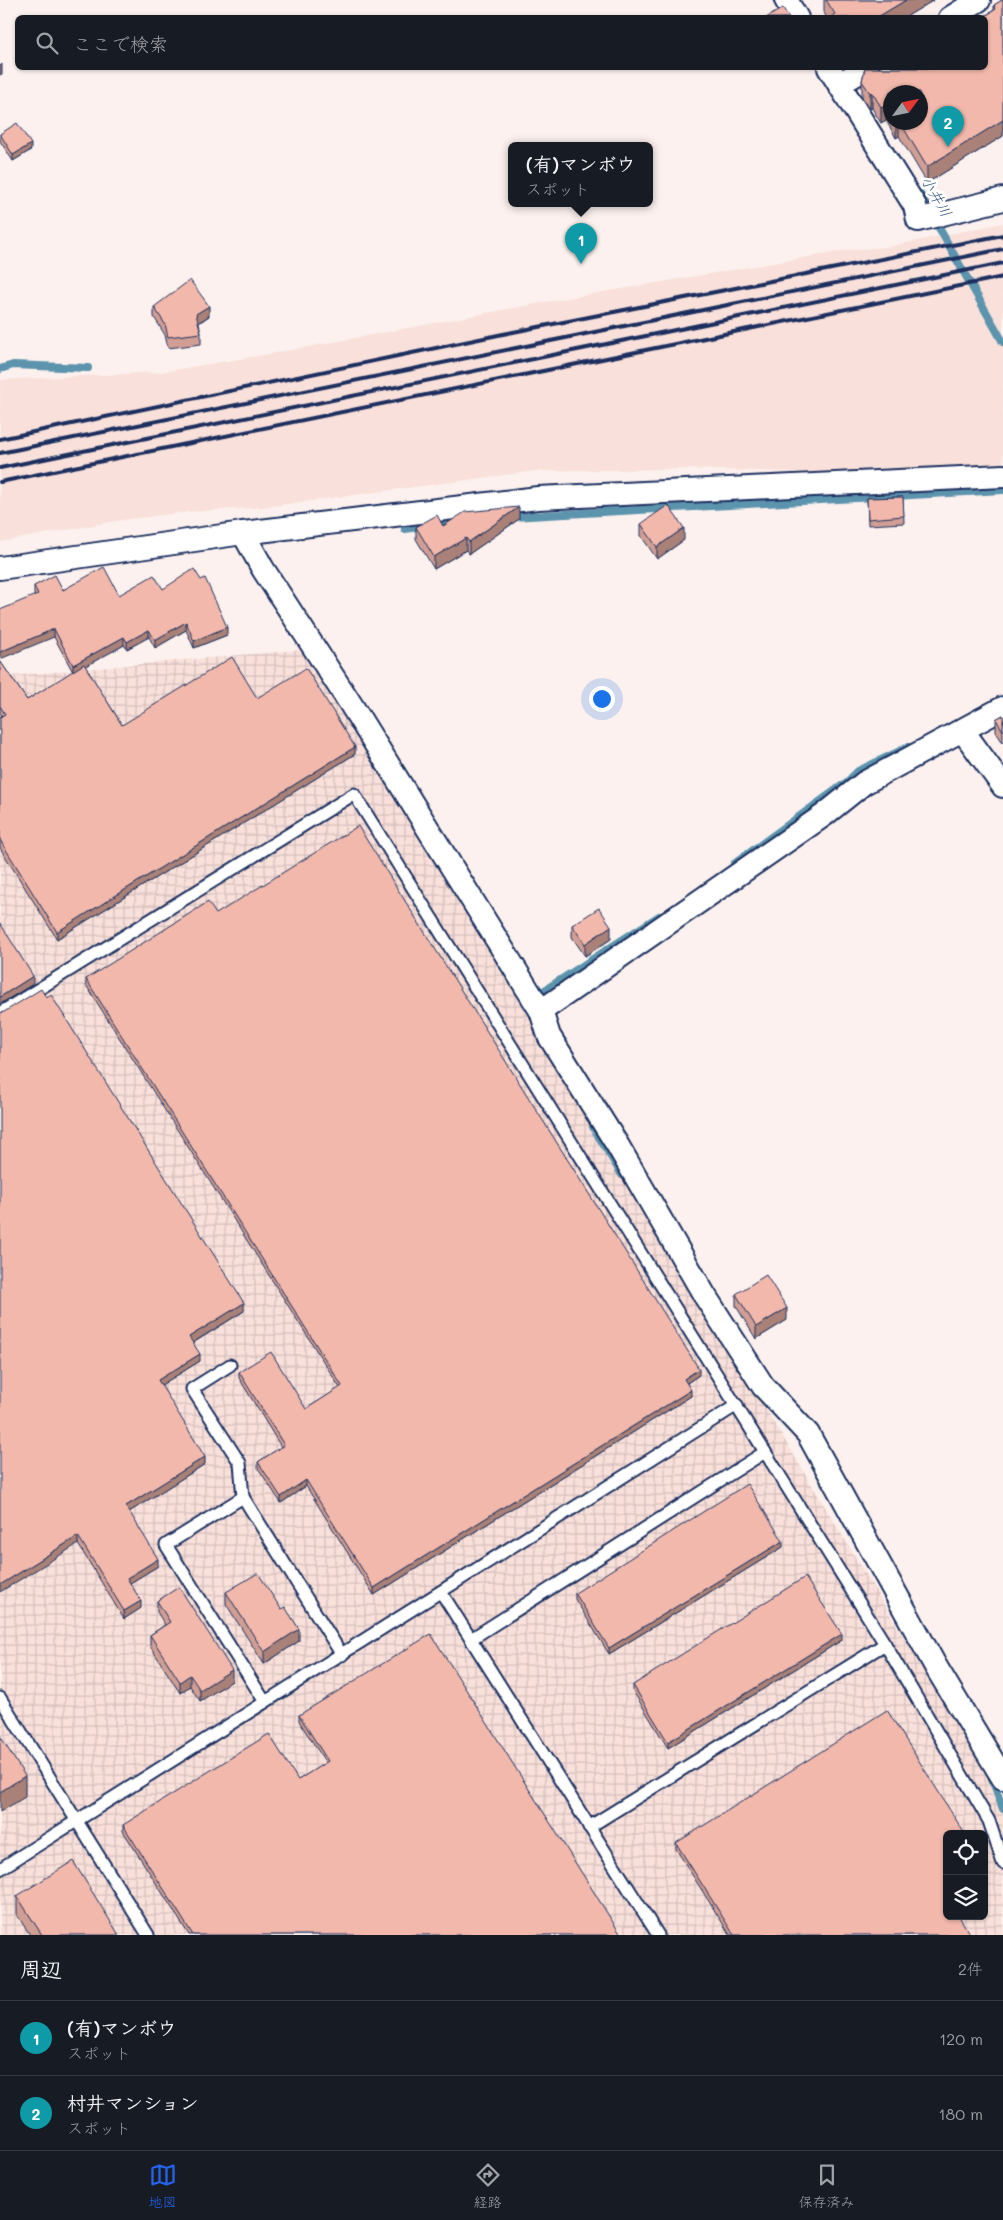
<!DOCTYPE html>
<html lang="ja">
<head>
<meta charset="utf-8">
<style>
	body { margin:0; font-family:Mali,"Klee One",sans-serif; background:#20242c; color:#f1f3f6 }
	.controls { position:absolute; right:15px; bottom:15px; display:grid; overflow:hidden; border-radius:8px; box-shadow:0 1px 4px #0004 }
	.controls button { width:45px; height:45px; display:grid; place-items:center; padding:0; border:0; border-bottom:1px solid #363941; background:#171b24; color:#f1f3f6; font:25px sans-serif }
	.compass { position:absolute; left:883px; top:85px; width:45px; height:45px; border-radius:50%; background:#171b24; box-shadow:0 1px 4px #0004; rotate:57deg }
	.you { position:absolute; left:601px; top:698px; width:18px; height:18px; margin:-12px; border:4px solid #fff; border-radius:50%; background:#1a73e8; box-shadow:0 0 0 8px #1a73e833 }
	.badge { display:grid; place-items:center; width:32px; height:32px; border-radius:50%; background:#2563eb; color:#fff; font-size:16px; font-weight:700 }
	.pin { position:absolute; translate:-50% -41px; filter:drop-shadow(0 1px 2px #0008) }
	.pin::after { content:''; position:absolute; top:26px; width:18px; height:15px; background:inherit; clip-path:polygon(0 0,100% 0,50% 100%) }
	.popup { position:absolute; left:508px; top:142px; width:145px; height:65px; box-sizing:border-box; display:grid; place-content:center; border-radius:8px; background:#171b24; filter:drop-shadow(0 1px 4px #0005); font-size:16px; white-space:nowrap; color:#9ea1a6 }
	.popup b { font-size:19px; color:#f1f3f6 }
	.popup::after { content:''; position:absolute; left:50%; top:100%; margin-left:-10px; border:10px solid transparent; border-top-color:#171b24 }
	.list { margin:0; padding:0; list-style:none }
	h2 { display:flex; justify-content:space-between; align-items:center; height:65px; margin:0; padding:0 20px; font-size:21px }
	h2 small { font-size:16px; font-weight:400; color:#9ea1a6 }
	.list li { display:grid; grid-template-columns:32px 1fr auto; gap:15px; align-items:center; box-sizing:border-box; height:75px; padding:0 20px; border-top:1px solid #363941 }
	.list b { display:block; font-size:19px; white-space:nowrap }
	.list p { margin:0; font-size:16px; white-space:nowrap; color:#9ea1a6 }
	.list em { font-size:16px; font-style:normal; color:#9ea1a6 }
	.icon { flex:none; width:28px; height:28px; fill:none; stroke:currentColor; stroke-width:2; stroke-linecap:round; stroke-linejoin:round }
	.map { position:relative; flex:none; width:1003px; height:1935px; overflow:hidden }
	.search { position:absolute; background:#171b24; box-shadow:0 1px 4px #0004; left:15px; right:15px; top:15px; height:55px; display:flex; align-items:center; gap:12px; box-sizing:border-box; padding:0 18px; border-radius:8px; color:#9ea1a6; font-size:19px }
	.sheet { height:215px; background:#171b24 }
	nav { display:flex; justify-content:space-around; align-items:center; box-sizing:border-box; height:70px; border-top:1px solid #363941; background:#171b24; font-size:14px; color:#9ea1a6 }
	nav a { display:grid; justify-items:center; gap:2px }
	nav .on { color:#2563eb }
	.map>svg:first-child { display:block }
</style>
</head>
<body>
<div class="map">
<svg width="1003" height="1935" viewBox="0 0 1003 1935">
	<defs>
		<pattern id="industrial-grid" width="8" height="8" patternUnits="userSpaceOnUse" patternTransform="scale(1.25)"><rect width="8" height="8" fill="#f9e0da"/><path d="M0 4h8M4 0v8" fill="none" stroke="#d5c0be"/></pattern>
	</defs>
	<rect width="100%" height="100%" fill="#fcf1ee"/>
	<filter id="ink" filterUnits="userSpaceOnUse"><feTurbulence type="fractalNoise" baseFrequency=".02" numOctaves="2"/><feDisplacementMap in="SourceGraphic" scale="10" xChannelSelector="R" yChannelSelector="G"/><feConvolveMatrix kernelMatrix="1 2 1 2 8 2 1 2 1" color-interpolation-filters="sRGB"/></filter>
	<g filter="url(#ink)">
		<!-- built -->
		<polygon fill="#f9e0da" points="1003,223 1003,464 836,473 685,469 535,471 264,507 188,512 122,520 0,542 0,380 161,372 270,354 545,302 849,250 887,247"/>
		<!-- industrial -->
		<path fill="url(#industrial-grid)" fill-rule="evenodd" d="M 307,649 L 996,1790 L 1003,1809 L 1003,1935 L 0,1935 L 0,677 ZM 947,1834 L 984,1834 L 984,1916 L 947,1916 Z"/>
		<g fill="none" stroke-linecap="round" stroke-linejoin="round">
			<!-- stream -->
			<g stroke="#5b93ad" stroke-width="8">
				<polyline points="920,194 1003,342"/>
				<polyline points="0,369 13,365 88,368"/>
				<polyline points="511,517 1003,490"/>
				<polyline points="405,529 459,520"/>
				<polyline points="734,864 847,782 858,771 908,747"/>
				<polyline points="534,997 659,916"/>
				<polyline points="593,1127 622,1175"/>
				<polyline points="991,1776 1003,1809"/>
			</g>
			<defs>
				<g id="service">
					<polyline points="0,1013 354,794 885,1644 989,1821 1003,1863"/>
					<polyline points="230,1365 192,1389 240,1463 243,1497"/>
					<polyline points="441,1592 658,1935"/>
					<polyline points="471,1639 765,1452"/>
					<polyline points="0,1698 148,1935"/>
					<polyline points="265,1702 166,1545 243,1497 342,1655"/>
					<polyline points="589,1827 885,1644"/>
					<polyline points="0,1869 737,1405"/>
				</g>
				<g id="minor">
					<polyline points="786,0 797,18"/>
					<polyline points="950,18 979,0"/>
					<polyline points="829,68 915,206 918,220 1003,199"/>
					<polyline points="839,84 867,68"/>
					<polyline points="243,533 263,569 350,703 541,1011 549,1036 618,1146 705,1296 763,1386 808,1434 936,1667 1003,1778"/>
					<polyline points="0,568 243,533 538,498 1003,476"/>
					<polyline points="963,731 1003,786"/>
					<polyline points="541,1011 824,815 864,783 1003,708"/>
				</g>
			</defs>
			<!-- service casing -->
			<use href="#service" stroke="#1b2f5e" stroke-width="15"/>
			<!-- minor casing -->
			<use href="#minor" stroke="#1b2f5e" stroke-width="26"/>
			<!-- service -->
			<use href="#service" stroke="#fff" stroke-width="11"/>
			<!-- minor -->
			<use href="#minor" stroke="#fff" stroke-width="22"/>
			<!-- rail -->
			<g stroke="#1b2f5e" stroke-width="4">
				<polyline points="0,439 503,334 1003,235"/>
				<polyline points="0,453 1003,249"/>
				<polyline points="0,468 1003,263"/>
				<polyline points="0,482 1003,277"/>
			</g>
		</g>
		<!-- wall -->
		<g fill="#d09e94" stroke="#1b2f5e" fill-rule="evenodd">
			<polygon points="824,0 934,0 904,18 827,18 824,13"/>
			<path d="M 1001,0 L 1003,0 L 1003,136 L 927,183 L 899,136 L 896,138 L 886,120 L 881,123 L 872,108 L 870,109 L 862,97 L 862,81 L 865,68 L 986,68 L 986,18 L 982,18 L 994,10 L 994,5 L 1001,1 ZM 890,92 L 920,92 L 920,122 L 890,122 Z"/>
			<polygon points="0,134 31,150 13,161 0,141"/>
			<polygon points="154,307 209,316 199,323 201,333 201,344 168,348 165,335 154,317"/>
			<polygon points="903,497 904,523 868,525 867,498"/>
			<polygon points="519,519 469,554 466,550 434,569 416,539 416,527"/>
			<polygon points="641,524 684,540 657,559 641,536"/>
			<polygon points="34,586 119,595 163,589 227,635 194,648 186,630 155,648 149,637 127,649 124,645 85,666 122,725 257,698 355,754 57,939 0,848 0,717 2,716 0,713 0,661 27,700 73,672 54,637 34,594"/>
			<polygon points="1003,715 1003,743 996,732 996,719"/>
			<polygon points="216,914 699,1375 687,1383 691,1396 374,1595 306,1486 281,1503 258,1468 258,1462 281,1447 239,1378 239,1372 306,1409 340,1388 86,985 86,979"/>
			<polygon points="572,925 611,939 585,956 572,937"/>
			<polygon points="0,1013 244,1311 193,1343 200,1361 161,1385 205,1464 129,1512 158,1566 130,1583 141,1608 124,1619 78,1544"/>
			<polygon points="736,1294 787,1320 756,1339 736,1306"/>
			<polygon points="783,1547 609,1654 575,1599 575,1593"/>
			<polygon points="226,1592 299,1641 264,1664 226,1604"/>
			<polygon points="157,1601 232,1681 200,1701 190,1686 180,1693 150,1646 150,1635 165,1625 157,1612"/>
			<polygon points="842,1640 668,1748 633,1691 633,1685"/>
			<polygon points="299,1715 621,1935 189,1935 123,1831 123,1825 298,1780 326,1763 299,1721"/>
			<polygon points="947,1834 947,1916 970,1935 730,1935 676,1849 676,1843"/>
			<polygon points="17,1896 119,1935 30,1935 17,1915"/>
		</g>
		<!-- shaded-wall -->
		<g fill="#a98178" stroke="#1b2f5e">
			<polygon points="906,0 934,0 904,18 876,18"/>
			<polygon points="2,64 2,74 0,75 0,66"/>
			<polygon points="872,92 872,108 870,109 870,93"/>
			<polygon points="886,105 886,120 881,123 881,107"/>
			<polygon points="1003,120 1003,136 927,183 927,167"/>
			<polygon points="896,122 899,122 899,136 896,138"/>
			<polygon points="31,144 31,150 13,161 13,155"/>
			<polygon points="209,306 209,316 196,324 196,314"/>
			<polygon points="519,507 519,519 469,554 469,542"/>
			<polygon points="684,528 684,540 657,559 657,547"/>
			<polygon points="466,538 466,550 434,569 434,557"/>
			<polygon points="186,622 186,630 155,648 155,640"/>
			<polygon points="227,627 227,635 194,648 194,641"/>
			<polygon points="54,629 54,637 0,659 0,652"/>
			<polygon points="149,630 149,637 127,649 127,642"/>
			<polygon points="124,637 124,645 73,673 73,665"/>
			<polygon points="355,747 355,754 57,939 57,932"/>
			<polygon points="611,926 611,939 585,956 585,944"/>
			<polygon points="33,976 33,984 0,1004 0,997"/>
			<polygon points="244,1303 244,1311 189,1345 189,1337"/>
			<polygon points="787,1308 787,1320 756,1339 756,1327"/>
			<polygon points="200,1354 200,1361 158,1387 158,1380"/>
			<polygon points="699,1369 699,1375 684,1385 684,1379"/>
			<polygon points="691,1390 691,1396 374,1595 374,1588"/>
			<polygon points="205,1457 205,1464 126,1514 126,1506"/>
			<polygon points="306,1480 306,1486 281,1503 281,1497"/>
			<polygon points="78,1536 78,1544 0,1592 0,1585"/>
			<polygon points="783,1541 783,1547 609,1654 609,1648"/>
			<polygon points="158,1559 158,1566 127,1585 127,1578"/>
			<polygon points="141,1601 141,1608 124,1619 124,1611"/>
			<polygon points="299,1629 299,1641 264,1664 264,1652"/>
			<polygon points="842,1634 842,1640 668,1748 668,1742"/>
			<polygon points="232,1670 232,1681 200,1701 200,1690"/>
			<polygon points="190,1675 190,1686 180,1693 180,1682"/>
			<polygon points="25,1776 25,1797 0,1812 0,1792"/>
			<polygon points="987,1868 987,1874 984,1876 984,1870"/>
		</g>
		<!-- building -->
		<g fill="#f2b8ac" stroke="#1b2f5e">
			<polygon points="826,0 906,0 876,18 830,18 835,14"/>
			<polygon points="1002,0 1003,0 1003,120 927,167 900,122 920,122 920,92 890,92 890,113 886,105 881,107 872,92 870,93 862,81 865,68 986,68 986,18 982,18 996,9 994,5"/>
			<polygon points="783,8 789,18 766,18"/>
			<polygon points="17,123 31,144 13,155 0,134"/>
			<polygon points="190,280 209,306 196,314 201,333 168,337 165,324 154,307"/>
			<polygon points="903,497 904,516 868,519 867,498"/>
			<polygon points="668,505 684,528 657,547 641,524"/>
			<polygon points="519,507 469,542 466,538 434,557 416,527 437,515 443,526 465,512"/>
			<polygon points="104,567 119,595 154,575 163,589 194,569 201,580 205,578 227,627 194,641 186,622 155,640 149,630 127,642 124,637 73,665 54,629 0,652 0,610 38,594 34,586 55,575 63,590"/>
			<polygon points="232,657 257,698 306,668 355,747 57,932 0,840 0,717 5,714 0,706 0,661 27,700 84,664 122,725"/>
			<polygon points="1003,715 1003,731 996,719"/>
			<polygon points="358,826 699,1369 684,1379 691,1390 374,1588 306,1480 281,1497 258,1462 284,1445 239,1372 271,1352 306,1409 342,1386 86,979 208,902 216,914"/>
			<polygon points="599,908 611,926 585,944 572,925"/>
			<polygon points="0,923 33,976 0,997"/>
			<polygon points="41,989 46,997 51,995 244,1303 189,1337 200,1354 158,1380 205,1457 126,1506 158,1559 127,1578 141,1601 124,1611 78,1536 0,1585 0,1013 4,1012"/>
			<polygon points="766,1275 787,1308 756,1327 736,1294"/>
			<polygon points="747,1484 783,1541 609,1648 575,1593"/>
			<polygon points="258,1573 281,1609 285,1607 299,1629 264,1652 226,1592"/>
			<polygon points="805,1577 842,1634 668,1742 633,1685"/>
			<polygon points="179,1587 232,1670 200,1690 190,1675 180,1682 150,1635 170,1622 157,1601"/>
			<polygon points="431,1634 621,1935 193,1935 123,1825 269,1734 298,1780 328,1761 299,1715"/>
			<polygon points="887,1710 965,1834 947,1834 947,1893 945,1894 947,1897 947,1916 959,1916 970,1935 734,1935 676,1843"/>
			<polygon points="0,1736 25,1776 0,1792"/>
			<polygon points="73,1861 119,1935 42,1935 17,1896"/>
		</g>
	</g>
	<g text-anchor="middle" dominant-baseline="central" stroke-width="5" stroke-linejoin="round" paint-order="stroke">
		<!-- water labels -->
		<g font-size="15" font-style="italic" fill="#36587f" stroke="#fff">
			<text transform="translate(937 196) rotate(60)">小井川</text>
		</g>
	</g>
</svg>
<div class="controls">
<button><svg class="icon" aria-label="locate" viewBox="0 0 24 24"><circle cx="12" cy="12" r="6"/><path d="M12 2v4M12 18v4M2 12h4M18 12h4"/></svg></button>
<button><svg class="icon" aria-label="layers" viewBox="0 0 24 24"><path d="M12 4l9 5-9 5-9-5zM3 14l9 5 9-5"/></svg></button>
</div>
<svg class="compass" viewBox="-18 -18 36 36"><path d="M0-13l5 13h-10z" fill="#e53935"/><path d="M0 13l5-13h-10z" fill="#9ea1a6"/></svg>
<div class="you"></div>
<div class="pin badge" style="left:581px;top:264px;background:#0f9aa8">1</div>
<div class="popup"><b>(有)マンボウ</b>スポット</div>
<div class="pin badge" style="left:948px;top:147px;background:#0f9aa8">2</div>
<div class="search"><svg class="icon" aria-label="search" viewBox="0 0 24 24"><circle cx="10" cy="10" r="6"/><path d="M15 15l6 6"/></svg>ここで検索</div>
</div>
<section class="sheet">
<h2>周辺<small>2件</small></h2>
<ul class="list">
<li><span class="badge" style="background:#0f9aa8">1</span><div><b>(有)マンボウ</b><p>スポット</p></div><em>120 m</em></li>
<li><span class="badge" style="background:#0f9aa8">2</span><div><b>村井マンション</b><p>スポット</p></div><em>180 m</em></li>
</ul>
</section>
<nav>
<a class="on"><svg class="icon" aria-label="map" viewBox="0 0 24 24"><path d="M3 6l6-2 6 2 6-2v14l-6 2-6-2-6 2zM9 4v14M15 6v14"/></svg>地図</a>
<a><svg class="icon" aria-label="directions" viewBox="0 0 24 24"><path d="M12 3l9 9-9 9-9-9zM9 14v-3h6M13 9l2 2-2 2"/></svg>経路</a>
<a><svg class="icon" aria-label="saved" viewBox="0 0 24 24"><path d="M7 4h10v16l-5-4-5 4z"/></svg>保存済み</a>
</nav>
</body>
</html>
